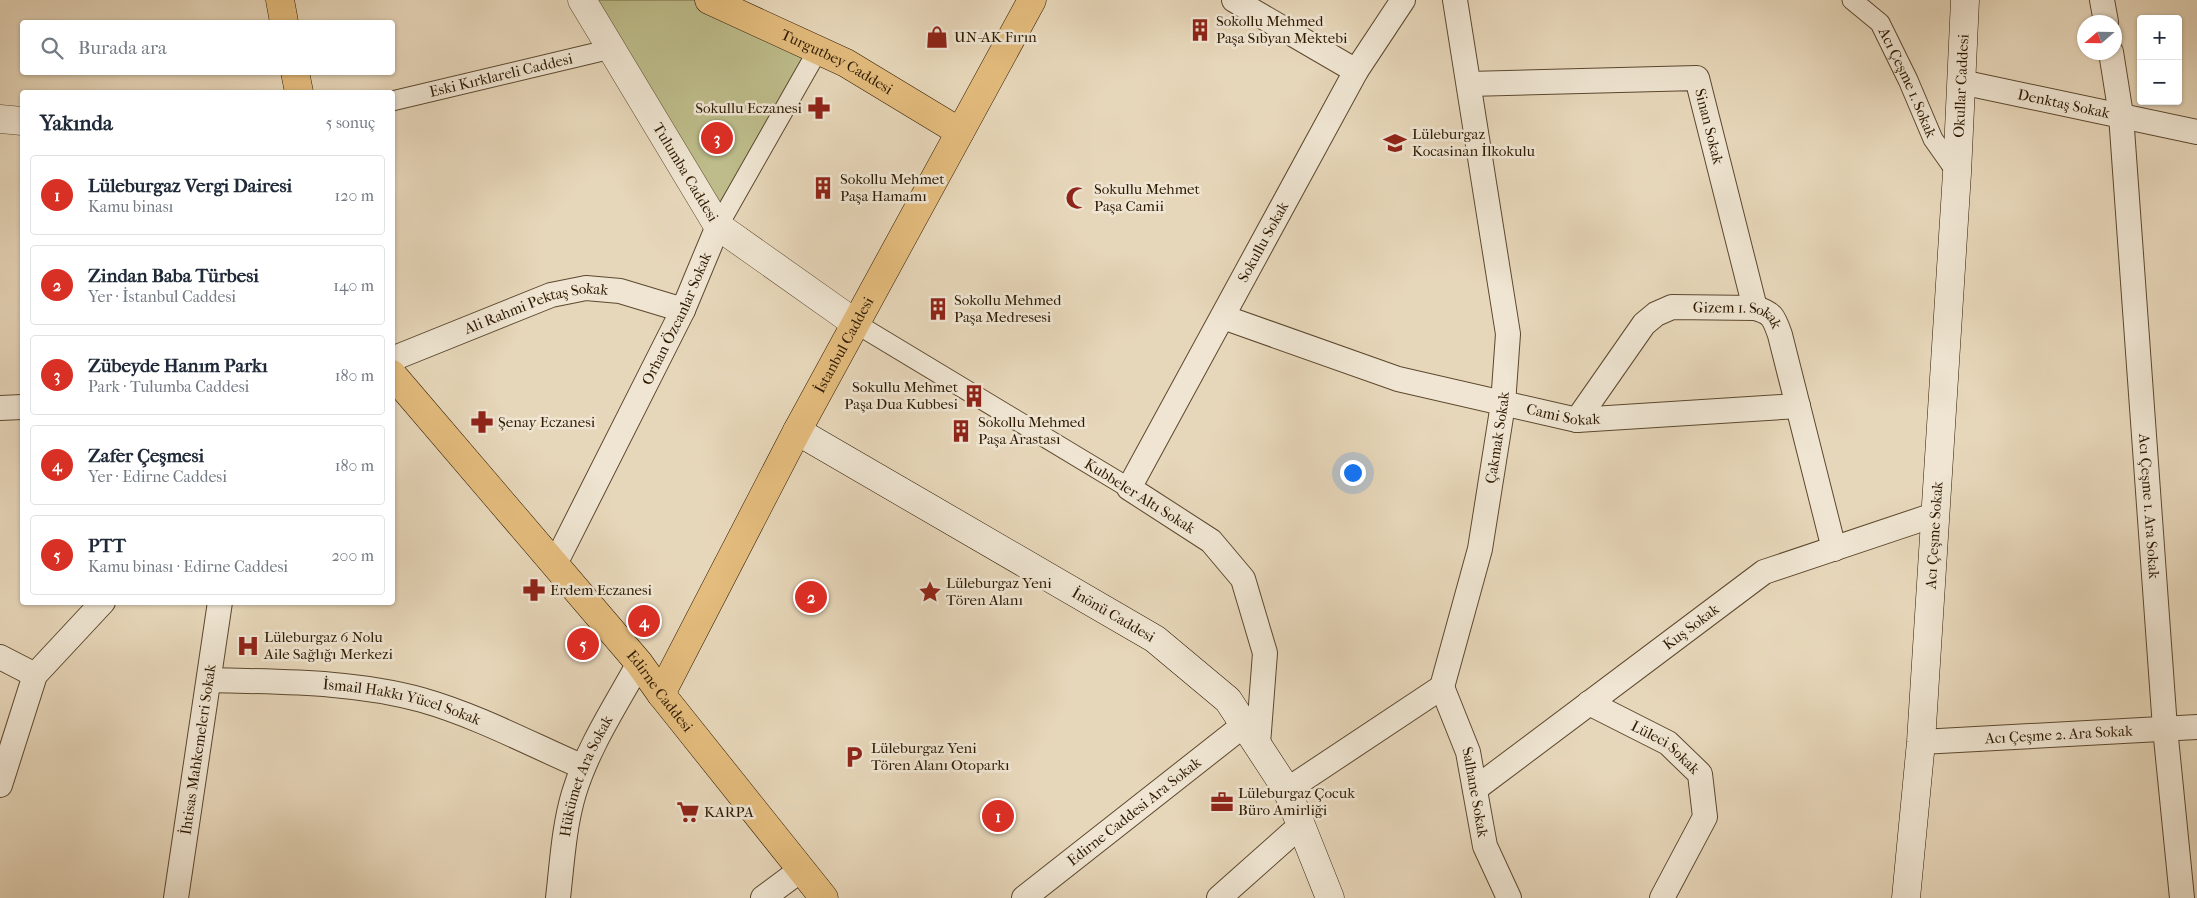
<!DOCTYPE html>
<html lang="tr">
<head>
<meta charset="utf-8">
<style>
	body { margin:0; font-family:"IM FELL French Canon",serif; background:#f2f2f3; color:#1f2937 }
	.controls { position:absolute; right:15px; top:15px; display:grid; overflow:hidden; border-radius:5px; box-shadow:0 1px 4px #0004 }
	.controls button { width:45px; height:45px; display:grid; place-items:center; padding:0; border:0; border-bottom:1px solid #e0e1e3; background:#fff; color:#1f2937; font:25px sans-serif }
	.compass { position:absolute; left:2077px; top:15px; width:45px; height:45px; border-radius:50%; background:#fff; box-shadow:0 1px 4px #0004; rotate:250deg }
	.you { position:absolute; left:1352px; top:472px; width:18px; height:18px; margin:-12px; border:4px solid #fff; border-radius:50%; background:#1a73e8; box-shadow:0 0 0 8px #1a73e833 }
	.badge { display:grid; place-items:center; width:32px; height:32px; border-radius:50%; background:#d93025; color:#fff; font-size:16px; font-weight:700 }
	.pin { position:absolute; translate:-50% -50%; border:2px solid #fff; box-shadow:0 1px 5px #0006 }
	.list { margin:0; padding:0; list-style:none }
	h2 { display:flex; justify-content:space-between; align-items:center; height:65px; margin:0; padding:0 20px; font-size:21px }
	h2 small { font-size:16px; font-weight:400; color:#747a83 }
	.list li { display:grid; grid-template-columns:32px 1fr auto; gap:15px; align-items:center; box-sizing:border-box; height:80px; margin:0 10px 10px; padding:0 10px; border:1px solid #e0e1e3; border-radius:5px }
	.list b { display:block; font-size:19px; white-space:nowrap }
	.list p { margin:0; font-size:16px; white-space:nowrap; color:#747a83 }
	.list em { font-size:16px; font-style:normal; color:#747a83 }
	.icon { flex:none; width:28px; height:28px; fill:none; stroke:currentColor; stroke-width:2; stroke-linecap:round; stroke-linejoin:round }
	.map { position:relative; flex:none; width:2197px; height:898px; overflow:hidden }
	.search { position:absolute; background:#fff; box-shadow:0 1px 4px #0004; left:20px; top:20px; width:375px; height:55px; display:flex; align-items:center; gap:12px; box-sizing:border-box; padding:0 18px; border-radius:5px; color:#747a83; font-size:19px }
	.panel { position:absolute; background:#fff; box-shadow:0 1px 4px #0004; left:20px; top:90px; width:375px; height:515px; border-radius:5px }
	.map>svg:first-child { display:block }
</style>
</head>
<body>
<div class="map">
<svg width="2197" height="898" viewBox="0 0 2197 898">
	<rect width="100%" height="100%" fill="#e7d7ba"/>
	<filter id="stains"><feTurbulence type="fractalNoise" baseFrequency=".004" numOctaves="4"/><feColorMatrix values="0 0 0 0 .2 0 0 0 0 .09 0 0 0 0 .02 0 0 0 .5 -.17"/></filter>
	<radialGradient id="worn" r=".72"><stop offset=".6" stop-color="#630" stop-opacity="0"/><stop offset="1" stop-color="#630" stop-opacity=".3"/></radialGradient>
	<!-- green -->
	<polygon fill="#bdbc8a" stroke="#756a45" points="582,0 709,0 818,50 718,226"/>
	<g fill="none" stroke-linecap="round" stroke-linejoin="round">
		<defs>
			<g id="pedestrian">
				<path id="s1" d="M 1852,0 L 1880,23 L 1908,80 L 1933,139 L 1957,173"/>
				<path id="s2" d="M 392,101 L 611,49"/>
				<polyline points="718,226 818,50"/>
				<polyline points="855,323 1129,488"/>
			</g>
			<g id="minor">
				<polyline points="1234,0 1356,71"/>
				<polyline points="2102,0 2106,22"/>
				<path id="s3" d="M 2111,52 L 2121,115 L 2165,728 L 2182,898"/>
				<path id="s4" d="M 1961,82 L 2197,132"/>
				<path id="s5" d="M 1469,84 L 1697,78 L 1755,308"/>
				<path id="s6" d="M 1223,317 L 1398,379 L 1577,420 L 1798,406"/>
				<path id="s7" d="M 392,359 L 551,295 L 586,288 L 620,291 L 683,310"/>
				<polyline points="0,408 22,407"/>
				<path id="s8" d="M 1577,420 L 1644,324 L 1656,314 L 1672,307 L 1755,308 C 1773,313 1774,318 1780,335 L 1834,549"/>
				<path id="s9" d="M 555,564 L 683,310 L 718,226"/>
				<polyline points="0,657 35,675"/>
				<path id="s10" d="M 210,680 C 280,682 354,681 422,700 C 478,716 530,744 583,767"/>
				<path id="s11" d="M 1442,687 L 1468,752 L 1485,846 L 1509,898"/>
				<path id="s12" d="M 1589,703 L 1668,743 L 1700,774 L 1705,817 L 1662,898"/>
				<path id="s13" d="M 1921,742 L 2197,727"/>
				<path id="s14" d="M 1258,744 L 1265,653 L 1243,579 L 1211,541 L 1129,488 L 1356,71 L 1403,0"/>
				<polyline points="0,785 35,675 103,602"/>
				<path id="s15" d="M 1475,789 L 1764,572 L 1934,515"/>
				<path id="s16" d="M 1287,790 L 1442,687 L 1480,549 L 1503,404 L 1508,334 L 1455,0"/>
				<path id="s17" d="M 176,898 L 220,602"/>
				<path id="s18" d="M 558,898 C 562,863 564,826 574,793 C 588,747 616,705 639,663"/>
				<polyline points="763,898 802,869"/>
				<path id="s19" d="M 1024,898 L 1244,725"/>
				<polyline points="1219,898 1301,825"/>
			</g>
			<g id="tertiary">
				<path id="s20" d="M 582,0 L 718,226 L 855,323"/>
				<polyline points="0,119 22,121"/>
			</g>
			<g id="secondary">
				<path id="s21" d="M 797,431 L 1155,639 L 1228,700 L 1287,790 L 1330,898"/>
				<path id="s22" d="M 1906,898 L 1921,742 L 1957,173 L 1965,0"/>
			</g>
			<g id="primary">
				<polyline points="280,0 284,22"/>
				<path id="s23" d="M 709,0 L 846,63 L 960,132"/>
				<polyline points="295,72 299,92"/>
				<path id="s24" d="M 392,374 L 639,663 L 661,694 L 824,898"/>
				<path id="s25" d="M 661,694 L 797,431 L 1032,0"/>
			</g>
		</defs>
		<!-- pedestrian casing -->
		<use href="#pedestrian" stroke="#5c482e" stroke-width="21"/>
		<!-- minor casing -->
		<use href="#minor" stroke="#5c482e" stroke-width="26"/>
		<!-- tertiary casing -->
		<use href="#tertiary" stroke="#5c482e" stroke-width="29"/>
		<!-- secondary casing -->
		<use href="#secondary" stroke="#2d1900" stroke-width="29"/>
		<!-- primary casing -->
		<use href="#primary" stroke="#2d1900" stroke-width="29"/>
		<!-- pedestrian -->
		<use href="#pedestrian" stroke="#efe5d2" stroke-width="19"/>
		<!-- minor -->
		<use href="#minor" stroke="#efe5d2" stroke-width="24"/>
		<!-- tertiary -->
		<use href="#tertiary" stroke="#efe5d2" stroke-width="28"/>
		<!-- secondary -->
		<use href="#secondary" stroke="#efe5d2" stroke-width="28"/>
		<!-- primary -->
		<use href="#primary" stroke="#e4bc7d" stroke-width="28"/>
	</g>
	<!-- icons -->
	<defs>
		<symbol id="building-bare" viewBox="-9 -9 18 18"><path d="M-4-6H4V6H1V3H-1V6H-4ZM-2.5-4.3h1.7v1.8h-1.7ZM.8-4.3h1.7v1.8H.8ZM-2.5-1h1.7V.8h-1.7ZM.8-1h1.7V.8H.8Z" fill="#8f2418" stroke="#efe5d2" stroke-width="2.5" paint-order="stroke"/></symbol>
		<symbol id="shop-bare" viewBox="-9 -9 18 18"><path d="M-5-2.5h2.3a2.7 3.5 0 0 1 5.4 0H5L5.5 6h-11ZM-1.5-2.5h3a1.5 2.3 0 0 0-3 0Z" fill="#8f2418" stroke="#efe5d2" stroke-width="2.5" paint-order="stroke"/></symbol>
		<symbol id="pharmacy-bare" viewBox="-9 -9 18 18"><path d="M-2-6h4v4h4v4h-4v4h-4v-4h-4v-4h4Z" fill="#8f2418" stroke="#efe5d2" stroke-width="2.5" paint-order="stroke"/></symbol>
		<symbol id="school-bare" viewBox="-9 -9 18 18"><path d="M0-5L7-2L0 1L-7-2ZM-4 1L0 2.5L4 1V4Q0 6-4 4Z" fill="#8f2418" stroke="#efe5d2" stroke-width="2.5" paint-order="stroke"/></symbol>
		<symbol id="mosque-bare" viewBox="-9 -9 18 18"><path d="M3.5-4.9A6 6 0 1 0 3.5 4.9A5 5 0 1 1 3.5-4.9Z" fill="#8f2418" stroke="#efe5d2" stroke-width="2.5" paint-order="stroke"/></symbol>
		<symbol id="sight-bare" viewBox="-9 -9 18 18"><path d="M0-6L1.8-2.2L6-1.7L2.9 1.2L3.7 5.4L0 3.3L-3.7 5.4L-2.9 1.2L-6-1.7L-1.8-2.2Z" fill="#8f2418" stroke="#efe5d2" stroke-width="2.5" paint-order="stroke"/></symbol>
		<symbol id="hospital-bare" viewBox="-9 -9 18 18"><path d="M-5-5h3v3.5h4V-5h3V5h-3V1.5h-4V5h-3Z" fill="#8f2418" stroke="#efe5d2" stroke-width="2.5" paint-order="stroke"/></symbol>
		<symbol id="parking-bare" viewBox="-9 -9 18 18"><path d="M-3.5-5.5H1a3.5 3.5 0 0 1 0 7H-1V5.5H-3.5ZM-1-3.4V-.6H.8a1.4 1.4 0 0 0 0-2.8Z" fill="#8f2418" stroke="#efe5d2" stroke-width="2.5" paint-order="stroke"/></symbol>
		<symbol id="office-bare" viewBox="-9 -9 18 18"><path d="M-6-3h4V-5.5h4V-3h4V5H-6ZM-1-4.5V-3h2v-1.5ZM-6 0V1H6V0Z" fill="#8f2418" stroke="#efe5d2" stroke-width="2.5" paint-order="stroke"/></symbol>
		<symbol id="supermarket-bare" viewBox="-9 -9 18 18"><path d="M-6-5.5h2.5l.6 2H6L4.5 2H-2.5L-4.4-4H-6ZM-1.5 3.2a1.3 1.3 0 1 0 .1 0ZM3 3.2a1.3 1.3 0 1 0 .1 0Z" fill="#8f2418" stroke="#efe5d2" stroke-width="2.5" paint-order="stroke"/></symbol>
	</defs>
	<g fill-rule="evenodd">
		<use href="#building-bare" x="1184" y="14" width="32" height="32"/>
		<use href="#shop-bare" x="921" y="21" width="32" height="32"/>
		<use href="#pharmacy-bare" x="803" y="92" width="32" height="32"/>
		<use href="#school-bare" x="1379" y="127" width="32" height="32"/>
		<use href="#building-bare" x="807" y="172" width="32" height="32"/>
		<use href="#mosque-bare" x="1061" y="182" width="32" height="32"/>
		<use href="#building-bare" x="922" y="293" width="32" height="32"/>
		<use href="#building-bare" x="958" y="380" width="32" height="32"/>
		<use href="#pharmacy-bare" x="466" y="406" width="32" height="32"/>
		<use href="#building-bare" x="945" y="415" width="32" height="32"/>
		<use href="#pharmacy-bare" x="518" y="574" width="32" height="32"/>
		<use href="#sight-bare" x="914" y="576" width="32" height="32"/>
		<use href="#hospital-bare" x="232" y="630" width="32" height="32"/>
		<use href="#parking-bare" x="838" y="741" width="32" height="32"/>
		<use href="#office-bare" x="1206" y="786" width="32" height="32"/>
		<use href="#supermarket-bare" x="672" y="796" width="32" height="32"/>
	</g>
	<g text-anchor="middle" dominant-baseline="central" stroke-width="5" stroke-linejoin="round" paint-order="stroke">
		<!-- poi labels -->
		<g font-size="15" fill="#2d1900" stroke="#efe5d2" text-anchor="start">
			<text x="1216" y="21">Sokollu Mehmed<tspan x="1216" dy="17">Paşa Sıbyan Mektebi</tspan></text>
			<text x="954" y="37">UN-AK Fırın</text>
			<text x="802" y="108" text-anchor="end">Sokullu Eczanesi</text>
			<text x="1412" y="134">Lüleburgaz<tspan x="1412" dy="17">Kocasinan İlkokulu</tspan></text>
			<text x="840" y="179">Sokollu Mehmet<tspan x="840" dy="17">Paşa Hamamı</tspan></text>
			<text x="1094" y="189">Sokullu Mehmet<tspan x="1094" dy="17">Paşa Camii</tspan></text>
			<text x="954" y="300">Sokollu Mehmed<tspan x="954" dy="17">Paşa Medresesi</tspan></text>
			<text x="958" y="387" text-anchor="end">Sokullu Mehmet<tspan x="958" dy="17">Paşa Dua Kubbesi</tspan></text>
			<text x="498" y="422">Şenay Eczanesi</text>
			<text x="978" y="422">Sokollu Mehmed<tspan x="978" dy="17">Paşa Arastası</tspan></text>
			<text x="946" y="583">Lüleburgaz Yeni<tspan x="946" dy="17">Tören Alanı</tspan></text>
			<text x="550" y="590">Erdem Eczanesi</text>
			<text x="264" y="637">Lüleburgaz 6 Nolu<tspan x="264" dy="17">Aile Sağlığı Merkezi</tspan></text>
			<text x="871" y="748">Lüleburgaz Yeni<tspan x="871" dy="17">Tören Alanı Otoparkı</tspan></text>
			<text x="1238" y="793">Lüleburgaz Çocuk<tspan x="1238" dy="17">Büro Amirliği</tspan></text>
			<text x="704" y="812">KARPA</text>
		</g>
		<!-- street labels -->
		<g font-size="15" fill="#2d1900" stroke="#efe5d2">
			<text stroke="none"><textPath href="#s23" startOffset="142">Turgutbey Caddesi</textPath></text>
			<text stroke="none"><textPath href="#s2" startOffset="112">Eski Kırklareli Caddesi</textPath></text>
			<text stroke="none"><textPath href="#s1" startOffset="102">Acı Çeşme 1. Sokak</textPath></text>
			<text stroke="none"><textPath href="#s22" startOffset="814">Okullar Caddesi</textPath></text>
			<text stroke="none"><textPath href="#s4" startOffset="105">Denktaş Sokak</textPath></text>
			<text stroke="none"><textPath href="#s5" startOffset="278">Sinan Sokak</textPath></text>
			<text stroke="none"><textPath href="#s20" startOffset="201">Tulumba Caddesi</textPath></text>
			<text stroke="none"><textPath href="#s14" startOffset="596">Sokullu Sokak</textPath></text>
			<text stroke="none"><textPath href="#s7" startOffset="154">Ali Rahmi Pektaş Sokak</textPath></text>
			<text stroke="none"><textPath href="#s9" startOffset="274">Orhan Özcanlar Sokak</textPath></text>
			<text stroke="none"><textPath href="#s8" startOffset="218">Gizem 1. Sokak</textPath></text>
			<text stroke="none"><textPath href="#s25" startOffset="394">İstanbul Caddesi</textPath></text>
			<text stroke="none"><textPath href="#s6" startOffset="355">Cami Sokak</textPath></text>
			<text stroke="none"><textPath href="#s16" startOffset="442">Çakmak Sokak</textPath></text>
			<text transform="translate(1140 496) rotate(32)">Kubbeler Altı Sokak</text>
			<text stroke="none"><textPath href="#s3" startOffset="456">Acı Çeşme 1. Ara Sokak</textPath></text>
			<text stroke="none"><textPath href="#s22" startOffset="364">Acı Çeşme Sokak</textPath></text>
			<text stroke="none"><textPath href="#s21" startOffset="366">İnönü Caddesi</textPath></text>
			<text stroke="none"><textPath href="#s15" startOffset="270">Kuş Sokak</textPath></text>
			<text stroke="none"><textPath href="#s24" startOffset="415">Edirne Caddesi</textPath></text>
			<text stroke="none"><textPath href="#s10" startOffset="194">İsmail Hakkı Yücel Sokak</textPath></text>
			<text stroke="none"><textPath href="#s13" startOffset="138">Acı Çeşme 2. Ara Sokak</textPath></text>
			<text stroke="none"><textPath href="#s17" startOffset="150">İhtisas Mahkemeleri Sokak</textPath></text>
			<text stroke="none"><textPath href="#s12" startOffset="89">Lüleci Sokak</textPath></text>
			<text stroke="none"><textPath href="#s18" startOffset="126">Hükümet Ara Sokak</textPath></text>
			<text stroke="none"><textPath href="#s11" startOffset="111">Salhane Sokak</textPath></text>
			<text stroke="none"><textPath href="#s19" startOffset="140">Edirne Caddesi Ara Sokak</textPath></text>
		</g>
	</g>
	<rect width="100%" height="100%" filter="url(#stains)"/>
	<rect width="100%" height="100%" fill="url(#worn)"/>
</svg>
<div class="controls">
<button>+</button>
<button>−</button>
</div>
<svg class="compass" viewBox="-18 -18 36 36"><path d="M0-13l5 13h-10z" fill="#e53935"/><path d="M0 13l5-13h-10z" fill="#747a83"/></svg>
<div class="you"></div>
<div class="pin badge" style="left:998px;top:816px">1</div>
<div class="pin badge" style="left:811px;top:597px">2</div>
<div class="pin badge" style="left:717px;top:138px">3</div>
<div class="pin badge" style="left:644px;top:621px">4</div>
<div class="pin badge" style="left:583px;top:644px">5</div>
<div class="search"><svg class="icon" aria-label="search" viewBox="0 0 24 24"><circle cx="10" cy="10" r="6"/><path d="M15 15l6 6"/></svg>Burada ara</div>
<section class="panel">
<h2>Yakında<small>5 sonuç</small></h2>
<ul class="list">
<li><span class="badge">1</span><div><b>Lüleburgaz Vergi Dairesi</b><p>Kamu binası</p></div><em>120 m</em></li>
<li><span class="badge">2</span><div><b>Zindan Baba Türbesi</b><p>Yer · İstanbul Caddesi</p></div><em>140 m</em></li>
<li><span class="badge">3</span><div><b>Zübeyde Hanım Parkı</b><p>Park · Tulumba Caddesi</p></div><em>180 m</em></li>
<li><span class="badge">4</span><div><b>Zafer Çeşmesi</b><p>Yer · Edirne Caddesi</p></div><em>180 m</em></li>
<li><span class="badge">5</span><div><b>PTT</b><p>Kamu binası · Edirne Caddesi</p></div><em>200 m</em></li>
</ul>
</section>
</div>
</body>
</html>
